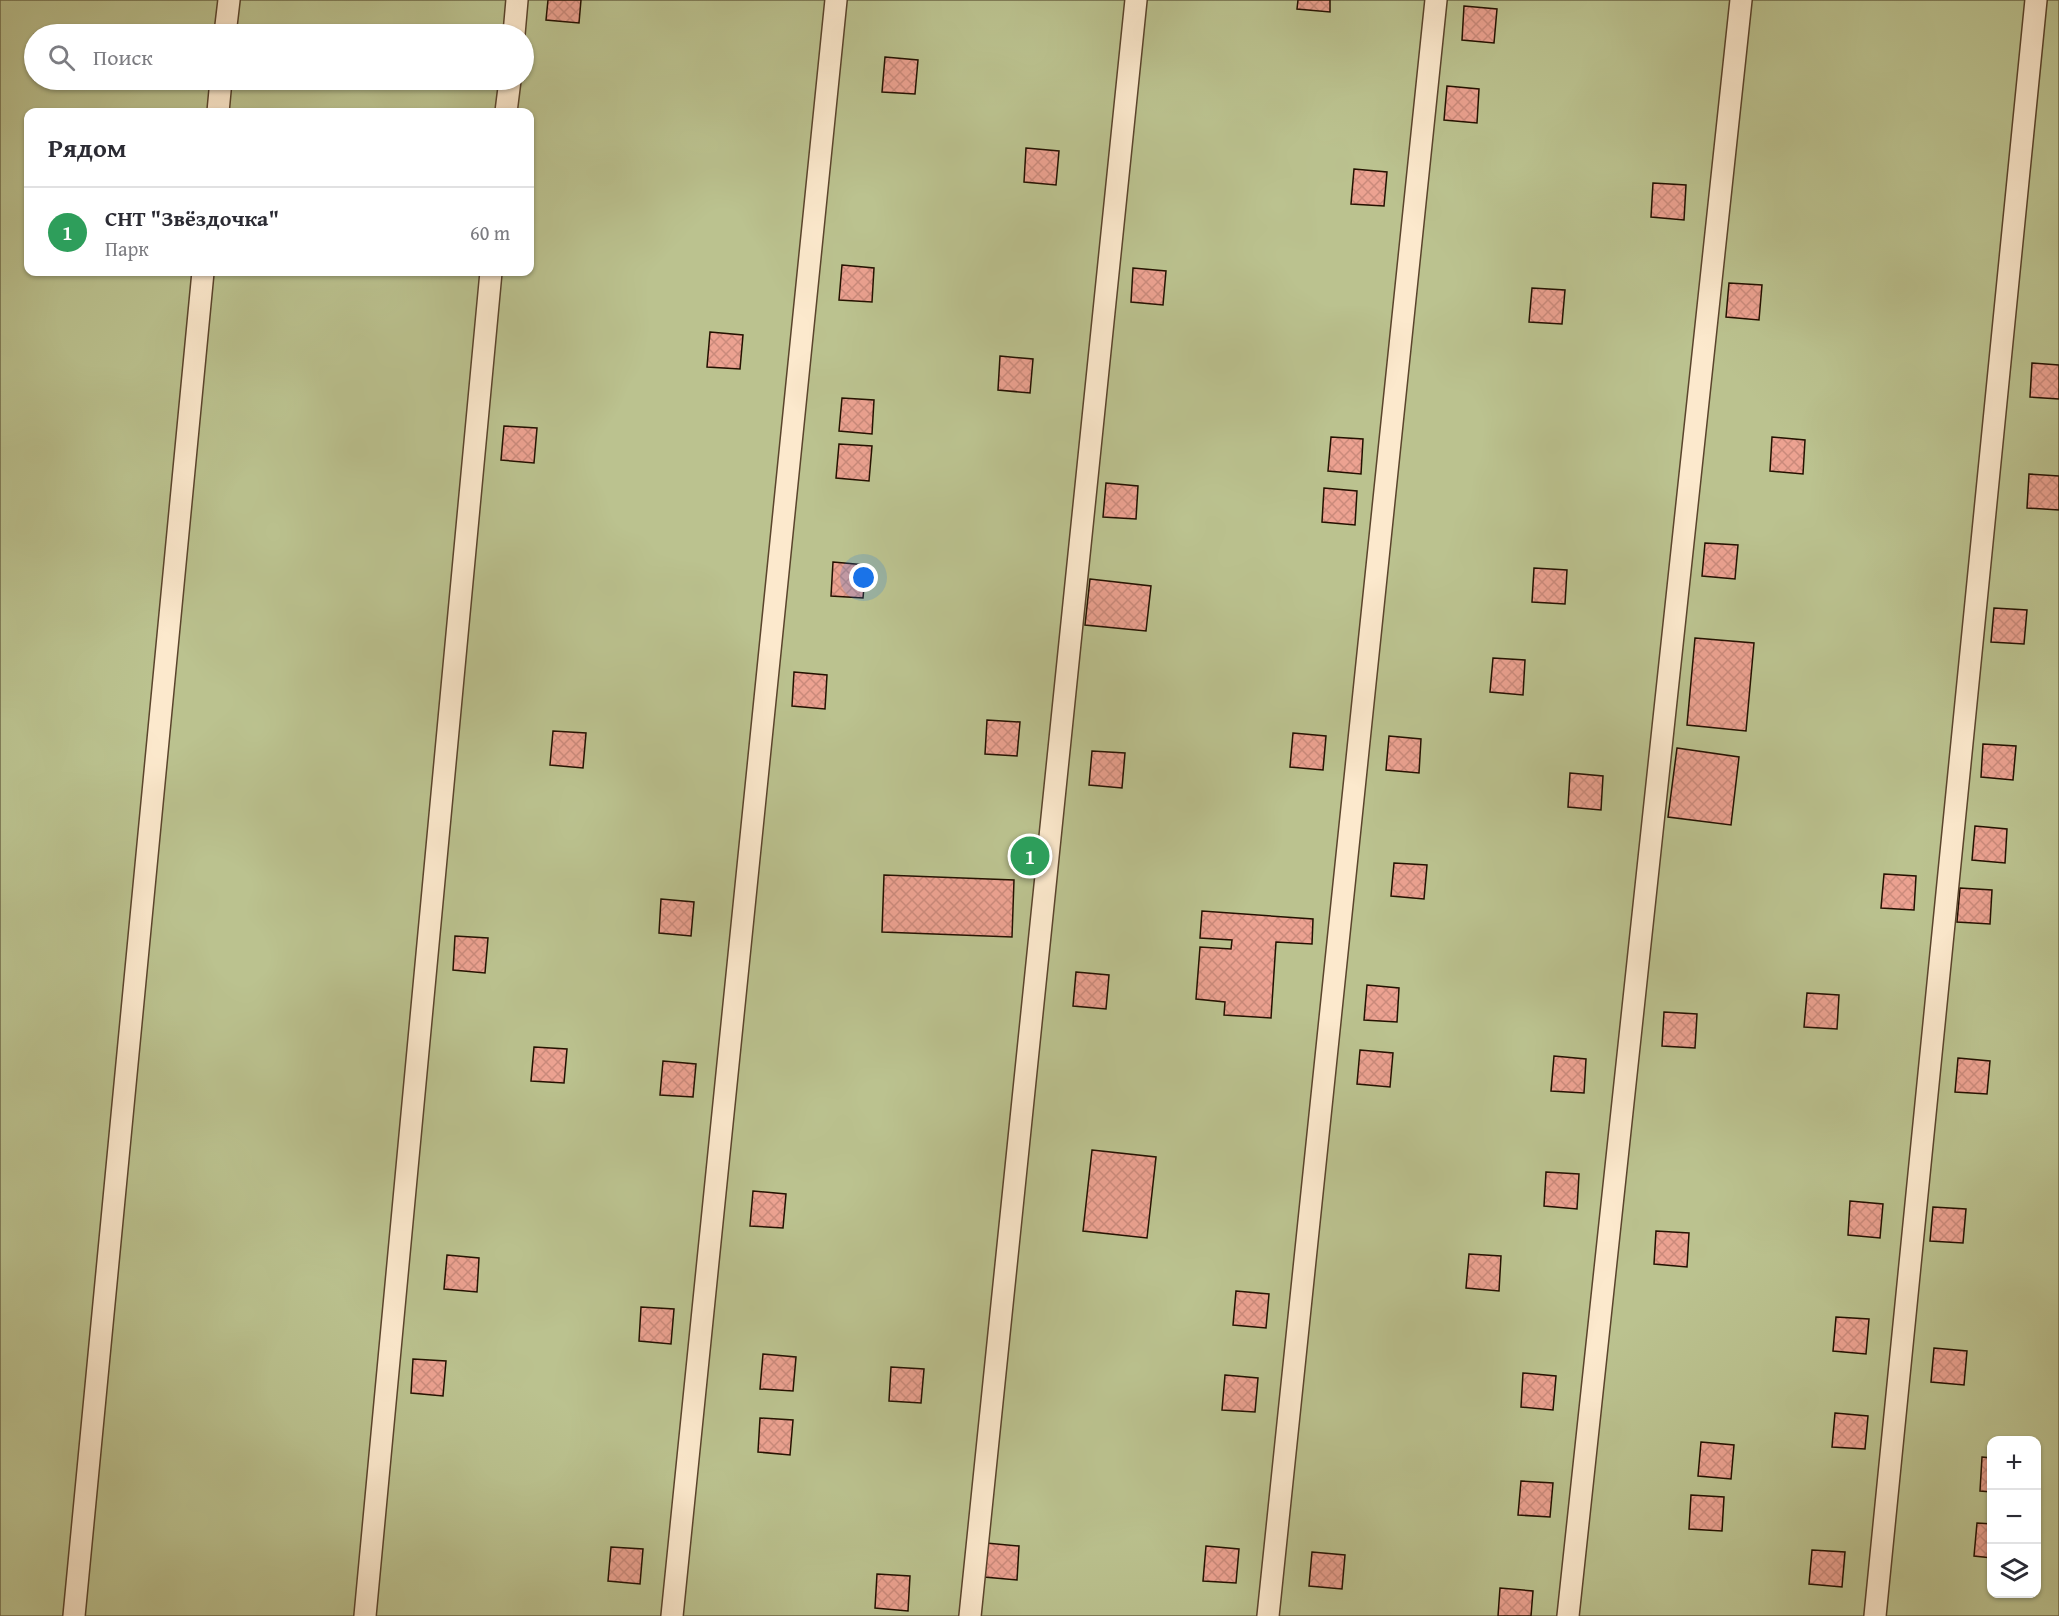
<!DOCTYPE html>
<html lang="ru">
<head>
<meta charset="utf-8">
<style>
	body { margin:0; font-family:"Gentium Book Plus",serif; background:#f2f2f3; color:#2b2b33 }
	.controls { position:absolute; right:18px; bottom:18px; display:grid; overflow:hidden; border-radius:12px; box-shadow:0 2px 4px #0004 }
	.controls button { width:54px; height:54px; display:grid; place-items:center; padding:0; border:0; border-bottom:2px solid #e1e1e2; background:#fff; color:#2b2b33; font:30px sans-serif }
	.you { position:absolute; left:864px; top:578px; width:21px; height:21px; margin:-15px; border:4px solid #fff; border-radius:50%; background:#1a73e8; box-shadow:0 0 0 9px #1a73e833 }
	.badge { display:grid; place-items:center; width:39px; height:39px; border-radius:50%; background:#ea580c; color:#fff; font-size:20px; font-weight:700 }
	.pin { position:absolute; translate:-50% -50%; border:3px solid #fff; box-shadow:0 2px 6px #0006 }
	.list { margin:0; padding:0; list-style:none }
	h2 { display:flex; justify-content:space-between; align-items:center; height:78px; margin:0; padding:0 24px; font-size:26px }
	h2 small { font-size:20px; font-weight:400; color:#7c7c81 }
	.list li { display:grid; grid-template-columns:39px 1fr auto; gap:18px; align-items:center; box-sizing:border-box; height:90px; padding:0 24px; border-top:2px solid #e1e1e2 }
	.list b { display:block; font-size:22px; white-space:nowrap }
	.list p { margin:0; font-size:20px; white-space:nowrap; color:#7c7c81 }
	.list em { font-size:20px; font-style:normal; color:#7c7c81 }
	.icon { flex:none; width:33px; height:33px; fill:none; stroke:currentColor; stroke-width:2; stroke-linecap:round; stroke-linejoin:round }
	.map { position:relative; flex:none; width:2059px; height:1616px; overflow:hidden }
	.search { position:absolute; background:#fff; box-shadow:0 2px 4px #0004; left:24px; top:24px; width:510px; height:66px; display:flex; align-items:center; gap:15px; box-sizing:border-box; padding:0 21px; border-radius:33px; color:#7c7c81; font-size:22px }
	.panel { position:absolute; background:#fff; box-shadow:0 2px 4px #0004; left:24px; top:108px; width:510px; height:168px; border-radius:12px }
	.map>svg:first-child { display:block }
</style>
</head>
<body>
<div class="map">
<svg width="2059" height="1616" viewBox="0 0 2059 1616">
	<defs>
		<pattern id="building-cross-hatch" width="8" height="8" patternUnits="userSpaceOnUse" patternTransform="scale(1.5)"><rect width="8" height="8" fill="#eca291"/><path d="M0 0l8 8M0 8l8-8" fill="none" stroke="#ca8a7b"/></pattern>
	</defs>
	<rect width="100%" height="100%" fill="#fbddb2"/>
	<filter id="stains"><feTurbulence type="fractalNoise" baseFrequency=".00333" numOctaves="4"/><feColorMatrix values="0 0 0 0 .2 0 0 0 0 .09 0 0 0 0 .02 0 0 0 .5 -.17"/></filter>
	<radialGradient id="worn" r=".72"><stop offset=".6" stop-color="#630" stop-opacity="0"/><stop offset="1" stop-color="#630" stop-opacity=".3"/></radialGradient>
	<!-- green -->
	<path fill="#bbc28f" stroke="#706a48" stroke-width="1.5" fill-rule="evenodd" d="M 0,0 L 2059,0 L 2059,1616 L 0,1616 ZM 34,34 L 524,34 L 524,80 L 34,80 ZM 28,112 L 530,112 L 530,272 L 28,272 ZM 1992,1440 L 2036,1440 L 2036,1594 L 1992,1594 Z"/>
	<!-- building -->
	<g fill="url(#building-cross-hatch)" stroke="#241100" stroke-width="1.5">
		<polygon points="548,0 581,0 579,23 546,20"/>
		<polygon points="1298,0 1330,0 1330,12 1297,9"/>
		<polygon points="1464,6 1497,9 1494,43 1462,40"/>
		<polygon points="885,57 918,60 915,94 882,92"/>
		<polygon points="1447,86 1479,89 1477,123 1444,120"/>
		<polygon points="1026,148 1059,151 1056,185 1024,182"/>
		<polygon points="1354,169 1387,172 1384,206 1351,204"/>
		<polygon points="1653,183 1686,185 1684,220 1651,217"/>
		<polygon points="842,265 874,268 872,302 839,300"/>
		<polygon points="1133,268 1166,271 1163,305 1131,302"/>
		<polygon points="1729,283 1762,285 1759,320 1726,317"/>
		<polygon points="1532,288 1565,290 1562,324 1529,322"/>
		<polygon points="710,332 743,335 740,369 707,367"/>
		<polygon points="1000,356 1033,359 1030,393 998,390"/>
		<polygon points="2032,363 2059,365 2059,399 2030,397"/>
		<polygon points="842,398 874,400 872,434 839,431"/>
		<polygon points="504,426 537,428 534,463 501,460"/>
		<polygon points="1331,437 1363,439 1361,474 1328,471"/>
		<polygon points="1772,437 1805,440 1803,474 1770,471"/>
		<polygon points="839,444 872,446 869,481 836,478"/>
		<polygon points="2029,474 2059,476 2059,510 2027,508"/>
		<polygon points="1106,483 1138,486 1136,519 1103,517"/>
		<polygon points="1324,488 1357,491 1355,525 1322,522"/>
		<polygon points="1705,543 1738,545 1735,579 1702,576"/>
		<polygon points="833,562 866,565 863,598 831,596"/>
		<polygon points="1534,568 1567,570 1565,604 1532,602"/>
		<polygon points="1090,579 1151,586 1146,631 1085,625"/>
		<polygon points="1994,608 2027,610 2024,644 1991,642"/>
		<polygon points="1695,638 1754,643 1746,731 1687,725"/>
		<polygon points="1493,658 1525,660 1523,695 1490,692"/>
		<polygon points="794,672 827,675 825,709 792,706"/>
		<polygon points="987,720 1020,722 1017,756 985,754"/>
		<polygon points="553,731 586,733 583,768 550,765"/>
		<polygon points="1293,733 1326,736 1323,770 1290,767"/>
		<polygon points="1389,736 1421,739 1419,773 1386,770"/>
		<polygon points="1983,744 2016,746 2013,780 1981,777"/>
		<polygon points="1677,748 1739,757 1731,825 1668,817"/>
		<polygon points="1092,751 1125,753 1122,788 1089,785"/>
		<polygon points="1570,773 1603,776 1601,810 1568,807"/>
		<polygon points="1975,826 2007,829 2005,863 1972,860"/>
		<polygon points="1394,863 1427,865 1424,899 1391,896"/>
		<polygon points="1884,874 1916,876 1914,910 1881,908"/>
		<polygon points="884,875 1014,880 1012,937 882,932"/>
		<polygon points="1960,888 1992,890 1990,924 1957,922"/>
		<polygon points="661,899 694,902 691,936 659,933"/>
		<polygon points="1202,911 1313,919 1312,944 1276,942 1271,1018 1224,1015 1225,1002 1196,999 1200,947 1231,949 1232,940 1200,938"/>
		<polygon points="455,936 488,938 485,973 453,970"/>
		<polygon points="1076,972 1109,975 1106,1009 1073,1006"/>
		<polygon points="1367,985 1399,988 1397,1022 1364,1020"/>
		<polygon points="1807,993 1839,995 1837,1029 1804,1027"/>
		<polygon points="1664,1012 1697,1014 1695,1048 1662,1046"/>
		<polygon points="534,1047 567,1049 564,1083 531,1081"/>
		<polygon points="1360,1050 1393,1053 1390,1087 1357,1084"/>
		<polygon points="1554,1056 1586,1059 1584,1093 1551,1091"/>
		<polygon points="1958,1058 1990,1061 1987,1094 1955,1092"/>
		<polygon points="663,1061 696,1064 693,1097 660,1095"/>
		<polygon points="1092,1150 1156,1157 1147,1238 1083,1231"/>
		<polygon points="1546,1172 1579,1174 1577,1209 1544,1206"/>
		<polygon points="753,1191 786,1194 783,1228 750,1226"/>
		<polygon points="1850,1201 1883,1204 1880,1238 1848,1235"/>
		<polygon points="1933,1207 1966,1209 1963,1243 1930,1241"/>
		<polygon points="1656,1231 1689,1233 1687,1267 1654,1264"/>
		<polygon points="1469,1254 1501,1256 1499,1291 1466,1288"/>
		<polygon points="447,1255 479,1258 477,1292 444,1289"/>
		<polygon points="1236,1291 1269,1294 1266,1328 1233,1325"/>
		<polygon points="641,1307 674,1309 671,1344 639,1341"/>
		<polygon points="1836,1317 1869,1319 1866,1354 1833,1351"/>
		<polygon points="1934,1348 1967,1351 1964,1385 1931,1382"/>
		<polygon points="763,1354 796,1357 793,1391 760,1389"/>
		<polygon points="413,1359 446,1361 443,1396 411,1393"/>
		<polygon points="891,1367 924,1369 921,1403 889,1401"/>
		<polygon points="1523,1373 1556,1376 1553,1410 1521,1407"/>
		<polygon points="1225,1375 1258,1378 1255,1412 1222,1410"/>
		<polygon points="1835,1413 1868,1416 1865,1449 1832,1447"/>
		<polygon points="760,1418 793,1420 790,1455 758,1452"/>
		<polygon points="1701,1442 1734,1445 1731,1479 1698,1476"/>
		<polygon points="1982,1457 1992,1458 1992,1492 1980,1491"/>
		<polygon points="1521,1481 1553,1483 1550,1517 1518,1515"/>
		<polygon points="1691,1495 1724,1497 1722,1531 1689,1529"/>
		<polygon points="1977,1523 1992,1524 1992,1558 1974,1556"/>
		<polygon points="986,1543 1019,1546 1017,1580 984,1577"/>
		<polygon points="1206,1546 1239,1549 1236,1583 1203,1581"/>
		<polygon points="611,1547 643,1549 640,1584 608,1581"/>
		<polygon points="1812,1550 1845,1552 1842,1587 1809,1584"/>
		<polygon points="1312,1552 1345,1555 1342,1589 1309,1586"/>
		<polygon points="877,1574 910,1576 908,1611 875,1608"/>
		<polygon points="1500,1588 1533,1591 1531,1616 1498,1616"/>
	</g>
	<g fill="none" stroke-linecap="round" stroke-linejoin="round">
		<defs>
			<g id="service">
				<polyline points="225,34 229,0"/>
				<polyline points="514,34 517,0"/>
				<polyline points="218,112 221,80"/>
				<polyline points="506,112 510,80"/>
				<polyline points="74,1616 203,272"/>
				<polyline points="365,1616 491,272"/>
				<polyline points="672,1616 836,0"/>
				<polyline points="970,1616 1136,0"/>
				<polyline points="1268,1616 1436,0"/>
				<polyline points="1568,1616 1741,0"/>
				<polyline points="1875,1616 2036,0"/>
			</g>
		</defs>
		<!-- service casing -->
		<use href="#service" stroke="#5a442c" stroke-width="24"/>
		<!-- service -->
		<use href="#service" stroke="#fce9cd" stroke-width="21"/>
	</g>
	<rect width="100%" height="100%" filter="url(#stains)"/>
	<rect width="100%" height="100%" fill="url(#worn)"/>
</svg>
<div class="controls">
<button>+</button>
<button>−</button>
<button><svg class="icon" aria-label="layers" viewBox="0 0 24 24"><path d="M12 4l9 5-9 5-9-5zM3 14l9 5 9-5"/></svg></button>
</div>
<div class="you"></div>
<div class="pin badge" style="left:1030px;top:856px;background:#2e9e5b">1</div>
<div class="search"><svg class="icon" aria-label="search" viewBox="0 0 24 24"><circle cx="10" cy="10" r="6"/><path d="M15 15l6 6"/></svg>Поиск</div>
<section class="panel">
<h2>Рядом<small></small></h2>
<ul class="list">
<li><span class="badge" style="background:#2e9e5b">1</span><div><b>СНТ &quot;Звёздочка&quot;</b><p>Парк</p></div><em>60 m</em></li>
</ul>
</section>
</div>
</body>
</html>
